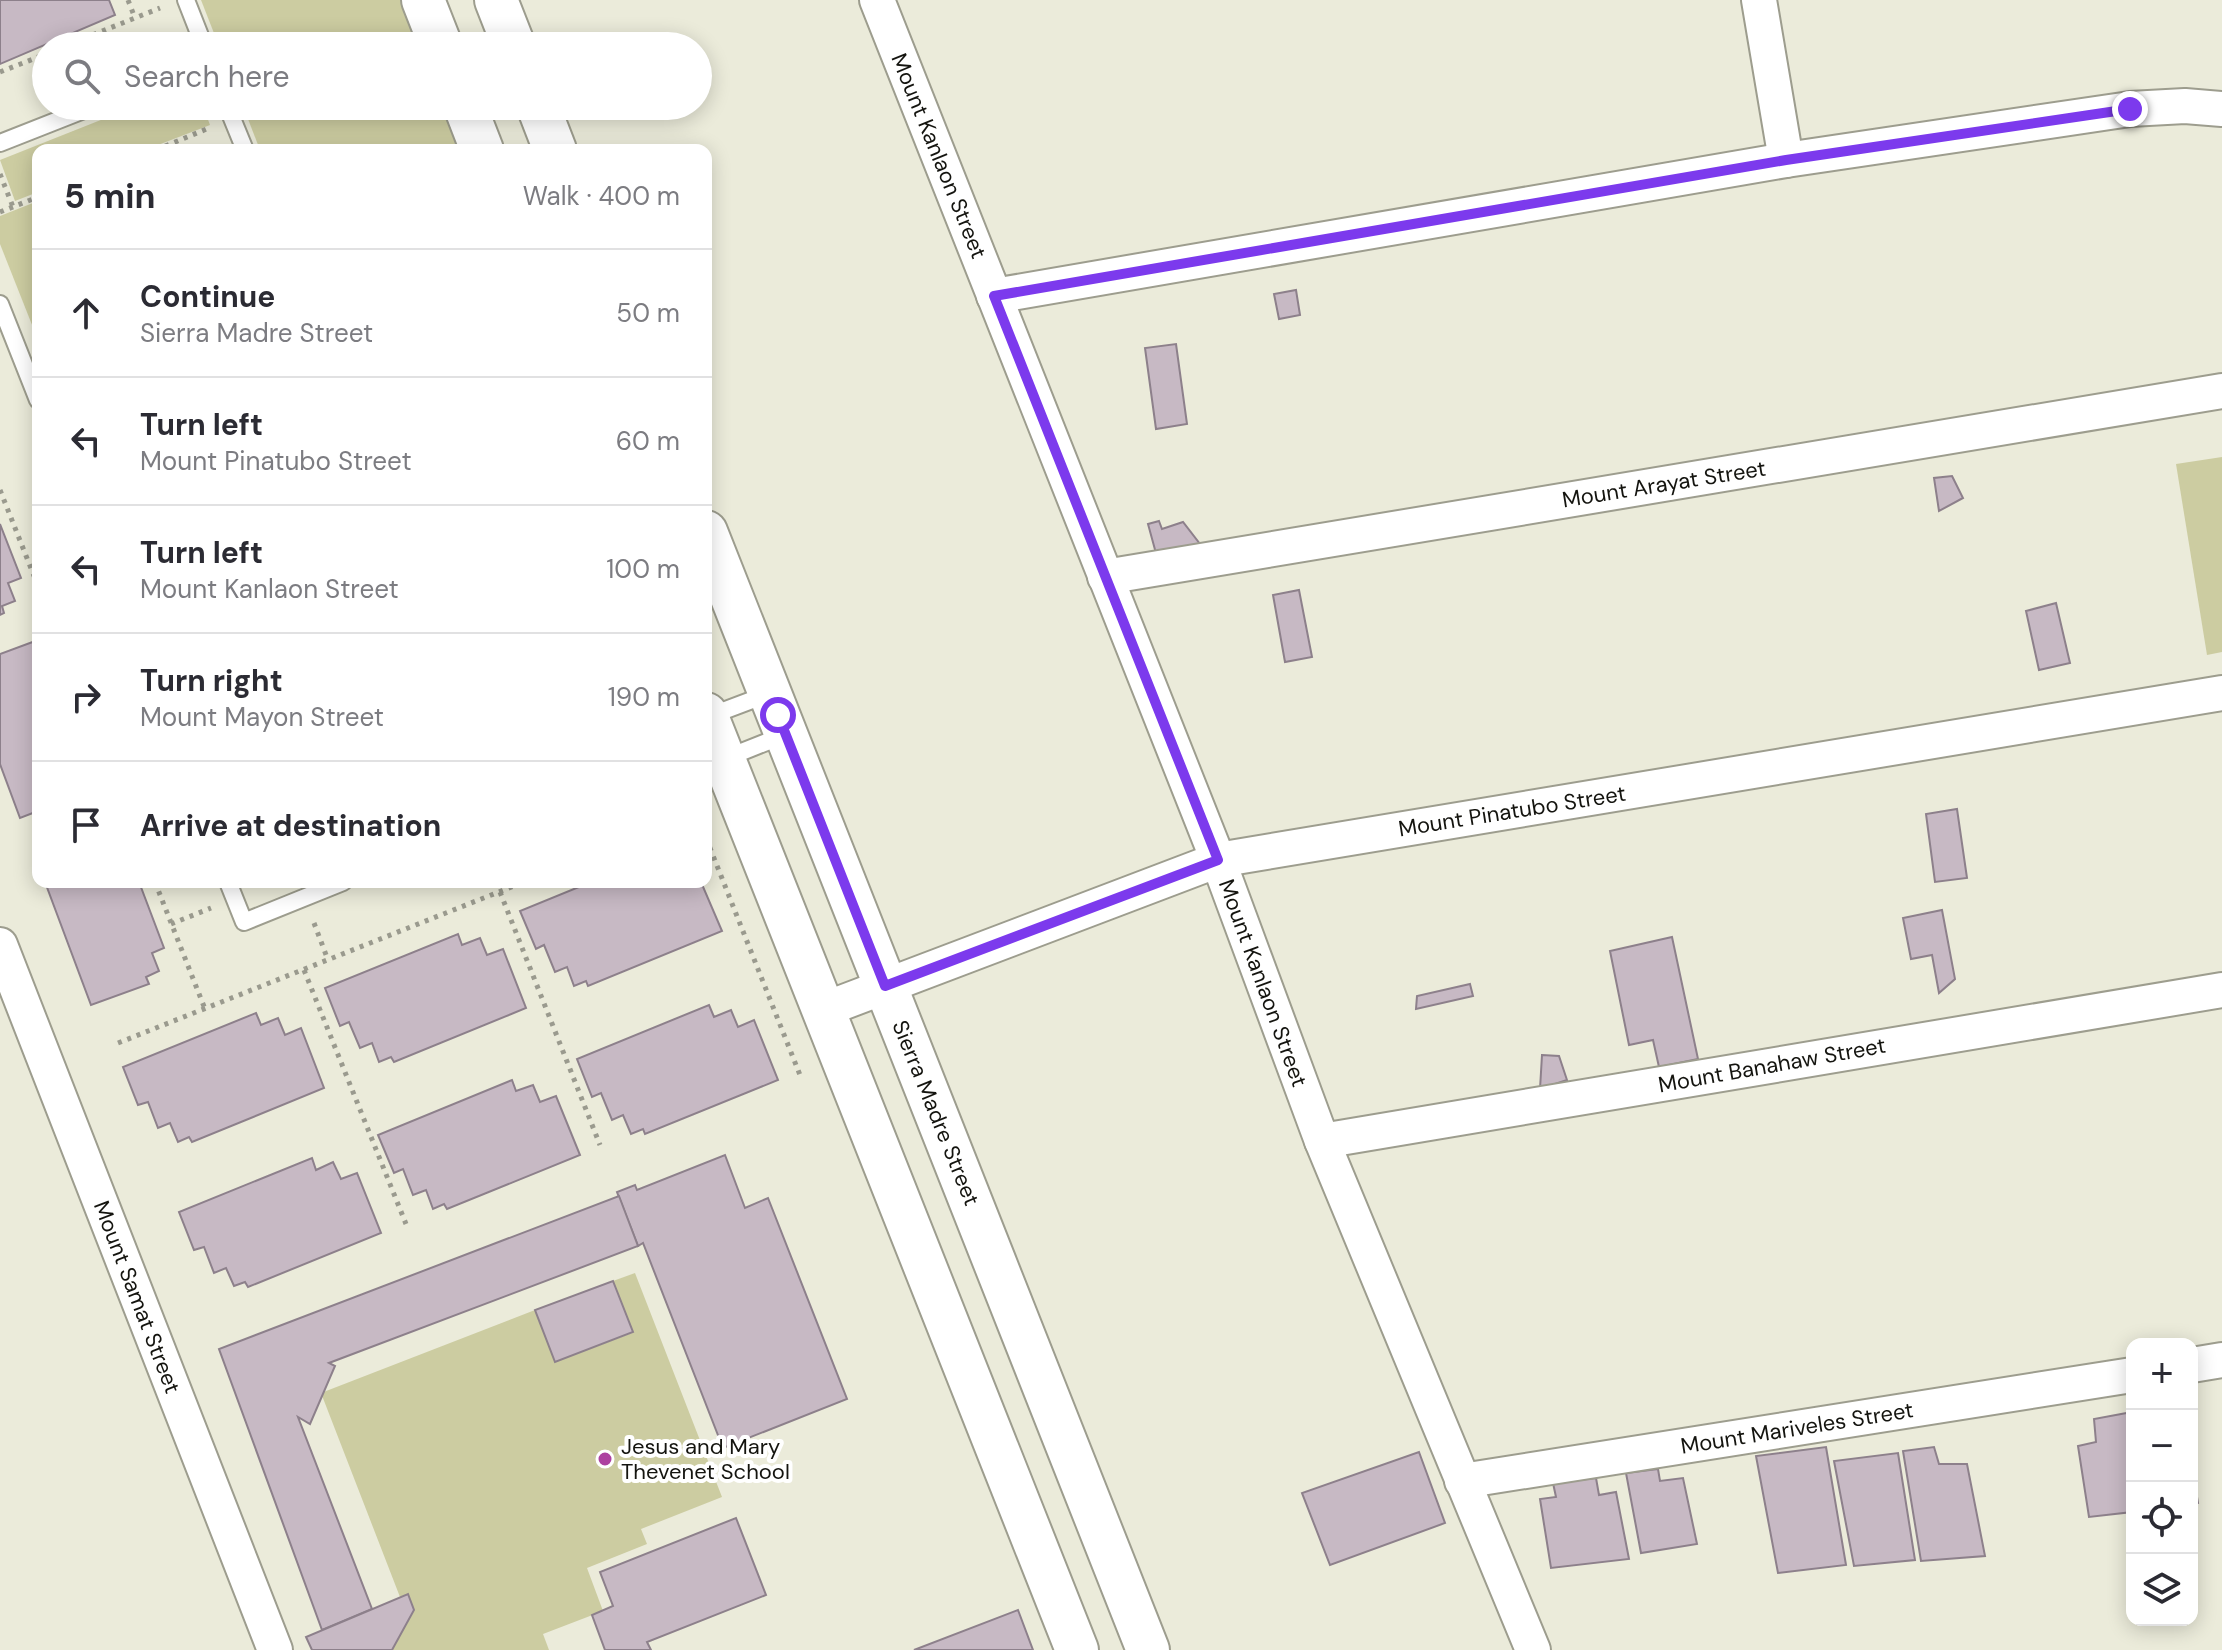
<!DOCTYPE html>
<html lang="en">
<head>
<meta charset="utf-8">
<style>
	body { margin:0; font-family:"DM Sans",sans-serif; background:#f2f2f3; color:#2b2b33 }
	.controls { position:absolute; right:24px; bottom:24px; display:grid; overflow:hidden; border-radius:16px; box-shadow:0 4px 20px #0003 }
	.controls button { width:72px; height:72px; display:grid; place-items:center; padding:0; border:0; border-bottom:2px solid #e1e1e2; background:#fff; color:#2b2b33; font:40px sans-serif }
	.stop { position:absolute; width:24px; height:24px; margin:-18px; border:6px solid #7c3aed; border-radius:50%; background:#fff }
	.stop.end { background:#7c3aed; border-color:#fff; box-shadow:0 2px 8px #0008 }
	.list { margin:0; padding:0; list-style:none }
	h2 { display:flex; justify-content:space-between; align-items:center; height:104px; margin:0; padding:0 32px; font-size:34px }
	h2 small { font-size:26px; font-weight:400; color:#7c7c81 }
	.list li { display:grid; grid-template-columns:52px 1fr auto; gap:24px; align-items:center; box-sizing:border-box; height:128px; padding:0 32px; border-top:2px solid #e1e1e2 }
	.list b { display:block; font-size:30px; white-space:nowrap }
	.list p { margin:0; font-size:26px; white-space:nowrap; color:#7c7c81 }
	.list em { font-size:26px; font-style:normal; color:#7c7c81 }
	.icon { flex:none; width:44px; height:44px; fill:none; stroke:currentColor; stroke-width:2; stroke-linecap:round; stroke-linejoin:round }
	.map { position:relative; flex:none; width:2222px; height:1650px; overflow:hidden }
	.search { position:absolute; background:#fff; box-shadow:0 4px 20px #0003; left:32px; top:32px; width:680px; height:88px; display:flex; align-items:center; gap:20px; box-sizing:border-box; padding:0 28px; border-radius:44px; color:#7c7c81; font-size:30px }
	.panel { position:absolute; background:#fff; box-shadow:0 4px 20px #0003; left:32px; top:144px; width:680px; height:744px; border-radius:16px }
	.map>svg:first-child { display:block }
</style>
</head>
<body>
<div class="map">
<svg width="2222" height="1650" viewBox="0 0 2222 1650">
	<rect width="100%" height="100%" fill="#ebebda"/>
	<!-- green -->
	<g fill="#cccca1">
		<polygon points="201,0 401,0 419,46 219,46"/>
		<polygon points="136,106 203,106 210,125 145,150 38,150 38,192 15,201 0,160"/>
		<polygon points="243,106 443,106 460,150 260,150"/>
		<polygon points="38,201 38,340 0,244 0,216"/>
		<polygon points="2222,457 2222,652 2207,655 2176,464"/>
		<polygon points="635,1273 722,1497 641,1529 647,1544 587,1568 603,1611 543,1634 549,1650 392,1650 414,1610 408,1594 400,1597 321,1393 535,1310 555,1362 632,1333 613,1281"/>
	</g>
	<!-- building -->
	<g fill="#c7b9c4" stroke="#8d808b" stroke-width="2">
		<polygon points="0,0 109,0 115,15 0,64"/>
		<polygon points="1296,290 1300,315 1279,319 1274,294"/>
		<polygon points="1176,344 1187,424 1156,429 1145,348"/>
		<polygon points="1952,476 1963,498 1939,511 1934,478"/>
		<polygon points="1159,521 1162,529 1183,522 1200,544 1157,557 1148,524"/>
		<polygon points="0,524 21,578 8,583 15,601 2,606 4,613 0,615"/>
		<polygon points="1299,590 1312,657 1285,662 1273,595"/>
		<polygon points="2056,603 2070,663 2039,670 2026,611"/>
		<polygon points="38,640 38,811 20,818 0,764 0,654"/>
		<polygon points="1957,809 1967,878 1935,882 1926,814"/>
		<polygon points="45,882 139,882 164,948 152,953 159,971 146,977 149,984 91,1005"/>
		<polygon points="591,882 701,882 722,931 588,986 586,981 574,986 567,967 555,972 544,945 536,949 520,911"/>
		<polygon points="1942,910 1955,979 1939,993 1932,955 1911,959 1903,918"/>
		<polygon points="458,934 462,945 480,938 487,955 503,949 526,1008 394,1062 391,1057 379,1062 372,1043 360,1048 349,1022 340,1026 325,988"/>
		<polygon points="1672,937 1698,1059 1659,1067 1653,1040 1629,1045 1610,951"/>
		<polygon points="1470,984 1473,996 1416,1009 1417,996"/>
		<polygon points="709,1005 714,1017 731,1010 738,1027 754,1020 778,1080 645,1134 643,1129 631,1134 623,1115 612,1120 601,1093 592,1097 577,1059"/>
		<polygon points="256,1013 261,1025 278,1018 285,1035 301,1028 324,1088 192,1142 189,1137 178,1142 170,1123 158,1128 148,1102 138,1105 123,1067"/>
		<polygon points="1542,1055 1559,1056 1567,1080 1540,1089"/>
		<polygon points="512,1080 516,1091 533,1085 540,1102 556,1096 580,1155 447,1209 444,1204 433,1209 426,1190 413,1195 403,1169 394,1173 378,1135"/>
		<polygon points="725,1155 745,1208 768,1198 847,1399 723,1448 643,1243 638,1246 617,1192 635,1185 637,1190"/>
		<polygon points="312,1158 316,1170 333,1162 341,1179 357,1173 381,1233 248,1287 245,1282 234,1286 226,1268 214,1273 204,1247 194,1250 179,1212"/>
		<polygon points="619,1196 638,1246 329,1363 335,1366 310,1424 298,1417 372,1609 322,1630 219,1349"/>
		<polygon points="613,1281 633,1332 555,1362 535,1310"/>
		<polygon points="2132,1412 2132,1512 2089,1517 2078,1446 2096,1442 2094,1419"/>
		<polygon points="1826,1447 1846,1565 1778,1573 1756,1456"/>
		<polygon points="1934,1447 1939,1464 1967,1464 1985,1556 1921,1561 1903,1451"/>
		<polygon points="1419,1452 1445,1523 1330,1565 1302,1493"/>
		<polygon points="1898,1453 1915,1560 1854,1566 1834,1461"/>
		<polygon points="2192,1466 2198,1503 2192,1504"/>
		<polygon points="1658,1469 1660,1481 1683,1478 1697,1544 1641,1553 1626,1473"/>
		<polygon points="1596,1478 1599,1495 1616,1492 1629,1559 1551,1568 1540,1499 1556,1497 1553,1483"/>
		<polygon points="736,1518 766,1595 647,1642 651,1650 605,1650 592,1615 613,1606 600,1572"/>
		<polygon points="408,1594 414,1610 392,1650 312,1650 306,1637"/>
		<polygon points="1018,1610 1033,1650 914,1650"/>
	</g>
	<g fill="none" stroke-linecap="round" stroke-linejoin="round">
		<defs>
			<g id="service">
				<polyline points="186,0 204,46"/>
				<polyline points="227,106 245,150"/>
				<polyline points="0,143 94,106"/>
				<polyline points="0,304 38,400"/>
				<polyline points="707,717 768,694"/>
				<polyline points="724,759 784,735"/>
				<polyline points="228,882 244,922 343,882"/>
			</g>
			<g id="minor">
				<polyline points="877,0 1218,860 1322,1141 1533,1650"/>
				<polyline points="1759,0 1786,160"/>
				<polyline points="994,296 1786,160 2130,109 2185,106 2222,109"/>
				<polyline points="1105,577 2222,391"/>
				<polyline points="0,945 275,1650"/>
				<polyline points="823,1010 1218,860 2222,693"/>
				<polyline points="1322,1141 2222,990"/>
				<polyline points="2192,1365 2222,1360"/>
				<polyline points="1462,1481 2132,1375"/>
			</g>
			<g id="tertiary">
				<polyline points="423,0 441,46"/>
				<polyline points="496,0 514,46"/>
				<polyline points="465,106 482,150"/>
				<polyline points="538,106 555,150"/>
				<polyline points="706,532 1148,1650"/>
				<polyline points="706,714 1077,1650"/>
			</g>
		</defs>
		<!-- service casing -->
		<use href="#service" stroke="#9d9d8e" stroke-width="20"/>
		<!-- minor casing -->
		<use href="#minor" stroke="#9d9d8e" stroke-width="38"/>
		<!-- tertiary casing -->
		<use href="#tertiary" stroke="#9d9d8e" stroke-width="46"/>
		<!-- path -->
		<g stroke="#9a9a8e" stroke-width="5" stroke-dasharray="4 6" stroke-linecap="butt">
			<polyline points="128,0 135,18"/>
			<polyline points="65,46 160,8"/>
			<polyline points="0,72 46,54"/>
			<polyline points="156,150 209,128"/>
			<polyline points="0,174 13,207"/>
			<polyline points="0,212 38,197"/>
			<polyline points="0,490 38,586"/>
			<polyline points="706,838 800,1075"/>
			<polyline points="155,882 205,1009"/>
			<polyline points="500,892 600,1145"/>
			<polyline points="314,923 328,960"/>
			<polyline points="171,924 211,908"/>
			<polyline points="304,970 406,1224"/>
			<polyline points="118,1043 524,882"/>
		</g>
		<!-- service -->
		<use href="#service" stroke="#fff" stroke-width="16"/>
		<!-- minor -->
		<use href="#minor" stroke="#fff" stroke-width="34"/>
		<!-- tertiary -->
		<use href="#tertiary" stroke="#fff" stroke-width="42"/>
	</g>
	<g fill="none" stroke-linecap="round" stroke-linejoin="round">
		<!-- route -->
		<polyline stroke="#7c3aed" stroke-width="10" points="778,715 885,986 1218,860 994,296 1786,160 2130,109"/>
	</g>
	<!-- markers -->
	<circle fill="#ad41a0" stroke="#fff" stroke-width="3" cx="605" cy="1459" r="8"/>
	<g text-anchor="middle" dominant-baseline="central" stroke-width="8" stroke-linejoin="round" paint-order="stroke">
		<!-- street labels -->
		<g font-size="22" fill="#14140f" stroke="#fff">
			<text transform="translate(939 156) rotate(68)">Mount Kanlaon Street</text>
			<text transform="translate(1664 484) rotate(-9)">Mount Arayat Street</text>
			<text transform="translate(1512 811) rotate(-9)">Mount Pinatubo Street</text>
			<text transform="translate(1263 983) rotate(70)">Mount Kanlaon Street</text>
			<text transform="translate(1772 1065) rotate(-10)">Mount Banahaw Street</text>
			<text transform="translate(936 1113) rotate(68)">Sierra Madre Street</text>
			<text transform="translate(137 1297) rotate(69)">Mount Samat Street</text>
			<text transform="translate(1797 1428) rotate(-9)">Mount Mariveles Street</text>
		</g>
		<!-- poi labels -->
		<g font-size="22" fill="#14140f" stroke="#fff" text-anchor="start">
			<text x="621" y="1446">Jesus and Mary<tspan x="621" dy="25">Thevenet School</tspan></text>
		</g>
	</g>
</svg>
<div class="controls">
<button>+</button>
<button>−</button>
<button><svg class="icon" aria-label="locate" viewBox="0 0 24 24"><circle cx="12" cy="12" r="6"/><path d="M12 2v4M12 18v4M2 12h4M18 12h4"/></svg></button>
<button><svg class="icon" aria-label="layers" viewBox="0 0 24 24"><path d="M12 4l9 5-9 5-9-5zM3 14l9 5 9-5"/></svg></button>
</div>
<div class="stop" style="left:778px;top:715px"></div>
<div class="stop end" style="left:2130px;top:109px"></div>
<div class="search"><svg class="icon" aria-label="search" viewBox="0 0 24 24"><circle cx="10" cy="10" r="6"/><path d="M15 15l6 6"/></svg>Search here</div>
<section class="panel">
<h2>5 min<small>Walk · 400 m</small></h2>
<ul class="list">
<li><svg class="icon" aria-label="ahead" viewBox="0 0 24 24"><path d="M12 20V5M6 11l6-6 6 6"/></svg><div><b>Continue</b><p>Sierra Madre Street</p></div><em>50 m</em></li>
<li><svg class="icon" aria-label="left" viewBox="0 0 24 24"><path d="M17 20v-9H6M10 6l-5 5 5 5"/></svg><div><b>Turn left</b><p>Mount Pinatubo Street</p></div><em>60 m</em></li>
<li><svg class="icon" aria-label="left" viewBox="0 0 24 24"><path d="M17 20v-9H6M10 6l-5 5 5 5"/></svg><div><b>Turn left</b><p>Mount Kanlaon Street</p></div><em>100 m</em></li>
<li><svg class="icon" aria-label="right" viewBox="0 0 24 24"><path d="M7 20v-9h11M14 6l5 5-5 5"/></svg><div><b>Turn right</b><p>Mount Mayon Street</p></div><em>190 m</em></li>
<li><svg class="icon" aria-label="arrive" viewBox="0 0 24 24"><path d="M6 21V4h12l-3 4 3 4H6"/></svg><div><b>Arrive at destination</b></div></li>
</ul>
</section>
</div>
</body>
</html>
